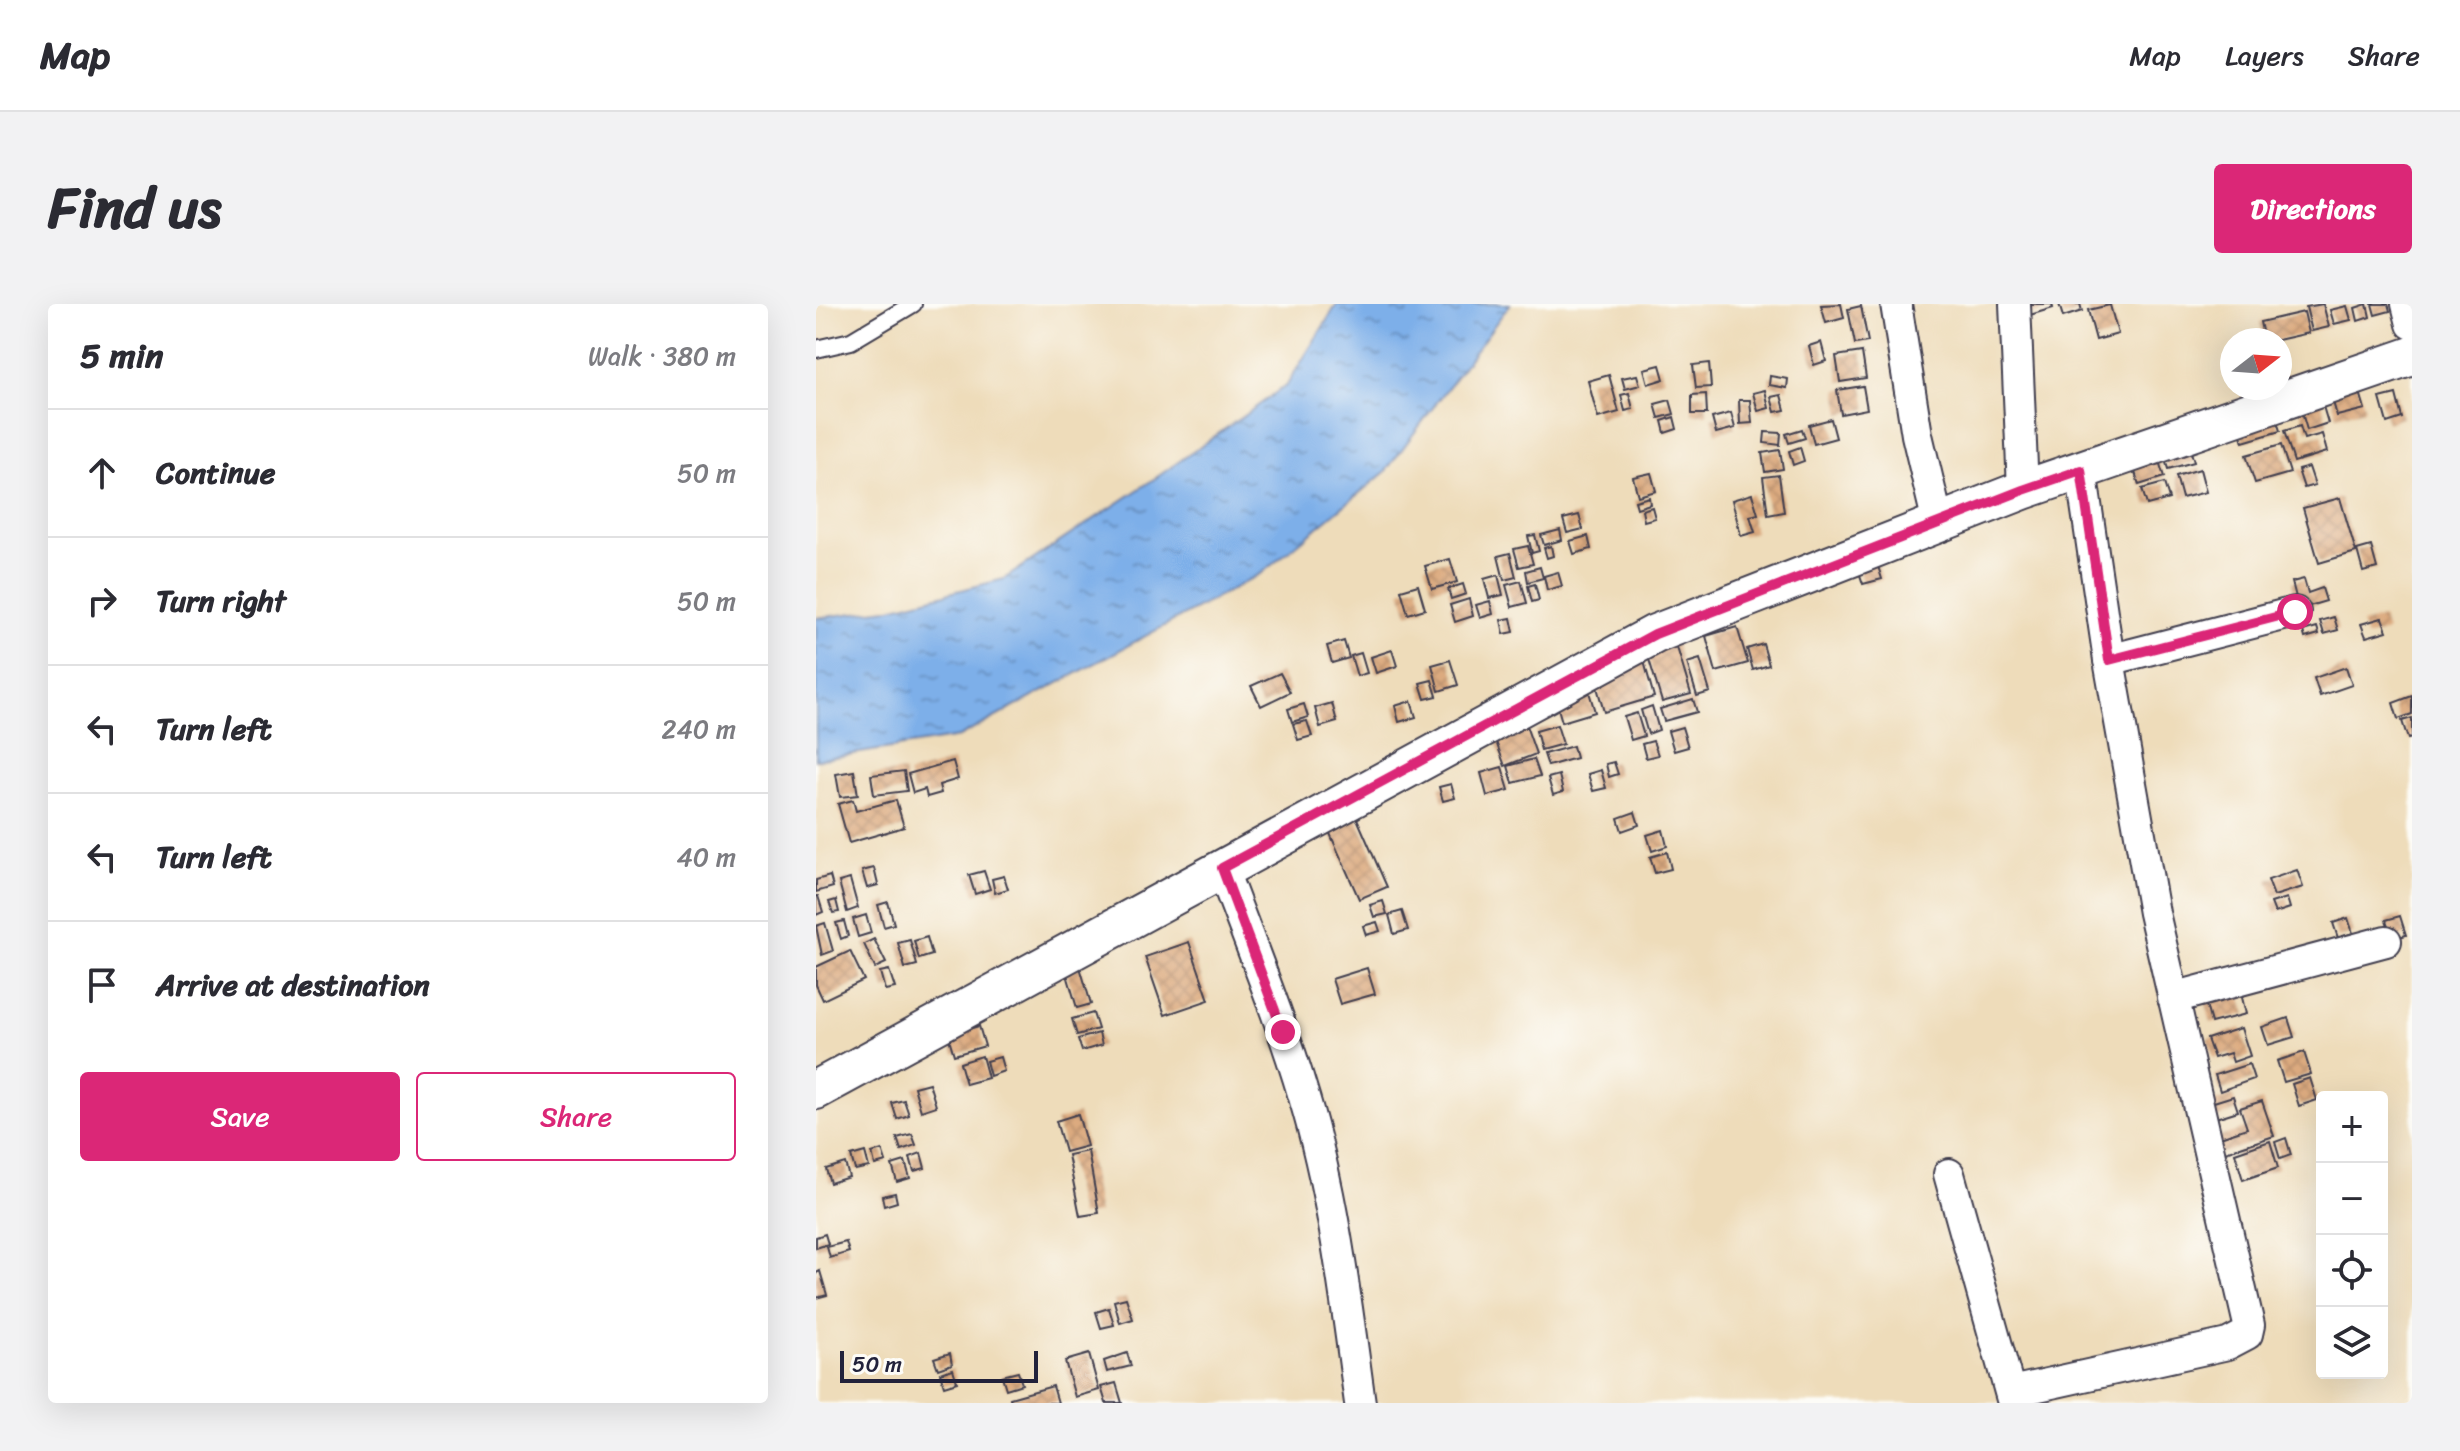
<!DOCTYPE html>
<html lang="en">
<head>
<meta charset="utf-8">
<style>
	body { margin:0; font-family:Sriracha,sans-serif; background:#f2f2f3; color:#2b2b33 }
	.controls { position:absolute; right:24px; bottom:24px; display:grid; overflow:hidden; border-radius:8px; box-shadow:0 8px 32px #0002 }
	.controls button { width:72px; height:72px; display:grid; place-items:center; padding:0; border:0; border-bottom:2px solid #e1e1e2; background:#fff; color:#2b2b33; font:40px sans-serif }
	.compass { position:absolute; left:1404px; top:24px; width:72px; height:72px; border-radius:50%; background:#fff; box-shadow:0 8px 32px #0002; rotate:73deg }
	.scale { position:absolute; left:24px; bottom:20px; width:198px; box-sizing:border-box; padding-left:8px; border:4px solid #22223b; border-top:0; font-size:22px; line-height:28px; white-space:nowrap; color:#22223b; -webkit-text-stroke:6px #fdfcf7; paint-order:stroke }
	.stop { position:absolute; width:24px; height:24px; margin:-18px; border:6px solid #db2777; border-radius:50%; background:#fff }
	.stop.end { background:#db2777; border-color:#fff; box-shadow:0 2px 8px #0008 }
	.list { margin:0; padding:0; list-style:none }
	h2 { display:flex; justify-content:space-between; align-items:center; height:104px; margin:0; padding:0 32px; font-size:34px }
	h2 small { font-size:26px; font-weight:400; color:#7c7c81 }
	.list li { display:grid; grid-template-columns:52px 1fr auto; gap:24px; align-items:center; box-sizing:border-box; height:128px; padding:0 32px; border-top:2px solid #e1e1e2 }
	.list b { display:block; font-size:30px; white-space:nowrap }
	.list em { font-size:26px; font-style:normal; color:#7c7c81 }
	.actions { display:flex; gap:16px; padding:24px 32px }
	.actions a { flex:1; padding:18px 0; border:2px solid #db2777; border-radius:8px; text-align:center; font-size:28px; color:#db2777 }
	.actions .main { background:#db2777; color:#fff }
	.icon { flex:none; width:44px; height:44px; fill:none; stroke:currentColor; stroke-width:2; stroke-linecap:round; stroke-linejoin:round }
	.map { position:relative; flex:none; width:1596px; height:1099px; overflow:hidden; border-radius:8px }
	header { display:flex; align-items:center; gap:48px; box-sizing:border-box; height:112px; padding:0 40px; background:#fff; border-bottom:2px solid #e1e1e2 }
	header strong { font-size:38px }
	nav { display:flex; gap:44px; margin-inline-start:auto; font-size:28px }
	.intro { display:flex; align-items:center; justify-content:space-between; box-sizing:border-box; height:192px; padding:0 48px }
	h1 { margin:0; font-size:56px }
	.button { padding:20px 36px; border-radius:8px; background:#db2777; color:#fff; font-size:28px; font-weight:700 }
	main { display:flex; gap:48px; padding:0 48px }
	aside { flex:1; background:#fff; border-radius:8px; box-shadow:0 8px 32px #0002 }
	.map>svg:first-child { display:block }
</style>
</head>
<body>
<header>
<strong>Map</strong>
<nav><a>Map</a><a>Layers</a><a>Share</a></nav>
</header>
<div class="intro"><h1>Find us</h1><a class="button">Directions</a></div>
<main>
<aside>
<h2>5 min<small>Walk · 380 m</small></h2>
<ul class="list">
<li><svg class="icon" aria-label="ahead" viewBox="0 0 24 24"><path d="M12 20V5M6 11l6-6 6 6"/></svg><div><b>Continue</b></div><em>50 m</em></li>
<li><svg class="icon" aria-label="right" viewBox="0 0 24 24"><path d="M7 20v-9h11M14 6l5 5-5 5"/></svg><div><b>Turn right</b></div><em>50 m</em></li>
<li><svg class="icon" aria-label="left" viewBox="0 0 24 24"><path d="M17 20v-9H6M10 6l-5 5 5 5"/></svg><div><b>Turn left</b></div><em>240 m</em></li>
<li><svg class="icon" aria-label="left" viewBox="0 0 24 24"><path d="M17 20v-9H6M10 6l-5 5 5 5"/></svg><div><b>Turn left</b></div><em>40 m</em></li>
<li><svg class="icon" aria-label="arrive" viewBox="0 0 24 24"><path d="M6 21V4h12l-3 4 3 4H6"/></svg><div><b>Arrive at destination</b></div></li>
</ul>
<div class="actions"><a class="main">Save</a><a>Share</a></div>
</aside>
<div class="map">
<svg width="1596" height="1099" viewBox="0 0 1596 1099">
	<defs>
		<pattern id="water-ripples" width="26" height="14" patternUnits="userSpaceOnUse" patternTransform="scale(2)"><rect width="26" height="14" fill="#7dafe9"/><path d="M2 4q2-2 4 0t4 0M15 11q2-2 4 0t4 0" fill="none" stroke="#668ebe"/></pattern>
		<pattern id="building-cross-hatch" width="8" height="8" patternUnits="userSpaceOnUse" patternTransform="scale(2)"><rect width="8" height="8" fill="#dcaa7f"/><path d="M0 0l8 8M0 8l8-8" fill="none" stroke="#bc926f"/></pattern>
	</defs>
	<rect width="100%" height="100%" fill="#fdfcf7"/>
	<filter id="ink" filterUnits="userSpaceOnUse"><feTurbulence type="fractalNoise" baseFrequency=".0125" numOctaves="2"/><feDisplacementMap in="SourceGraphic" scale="16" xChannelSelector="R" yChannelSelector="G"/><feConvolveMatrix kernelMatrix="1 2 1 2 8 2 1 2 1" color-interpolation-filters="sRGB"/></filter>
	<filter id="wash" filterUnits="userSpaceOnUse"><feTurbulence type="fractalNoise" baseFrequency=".006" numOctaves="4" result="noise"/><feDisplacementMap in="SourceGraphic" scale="32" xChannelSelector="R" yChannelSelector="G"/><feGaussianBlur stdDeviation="1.8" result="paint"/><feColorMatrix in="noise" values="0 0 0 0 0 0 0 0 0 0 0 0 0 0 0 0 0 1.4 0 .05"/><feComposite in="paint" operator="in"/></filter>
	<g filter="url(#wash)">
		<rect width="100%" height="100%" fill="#eedcba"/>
		<!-- water -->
		<polygon fill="url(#water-ripples)" stroke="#506892" stroke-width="2" points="521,0 694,0 569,168 446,269 143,433 0,456 0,314 71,305 188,275 344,171 471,81"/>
		<g id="blocks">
			<!-- building -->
			<g fill="url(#building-cross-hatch)">
				<polygon points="1025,0 1028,14 1010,19 1005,1"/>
				<polygon points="1211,0 1236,0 1237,4 1214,11"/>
				<polygon points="1243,0 1264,0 1266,7 1247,13"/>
				<polygon points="1507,0 1513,23 1496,27 1490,3"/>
				<polygon points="1551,0 1554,13 1542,17 1539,4"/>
				<polygon points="1556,0 1572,0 1574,7 1559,11"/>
				<polygon points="1294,1 1302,30 1280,36 1272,6"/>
				<polygon points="1045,2 1052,38 1039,40 1032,5"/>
				<polygon points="1531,2 1535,16 1518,20 1514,6"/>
				<polygon points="1488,8 1493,29 1462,36 1448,36 1444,18"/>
				<polygon points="1005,38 1010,57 998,61 993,42"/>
				<polygon points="1046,48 1050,74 1024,78 1020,52"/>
				<polygon points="893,59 895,83 880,84 877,61"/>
				<polygon points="844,61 848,75 832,80 828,65"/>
				<polygon points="1536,61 1549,105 1521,112 1509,69"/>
				<polygon points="1497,69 1512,119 1491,126 1476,75"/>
				<polygon points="793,71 803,108 782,114 772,77"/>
				<polygon points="821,71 824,81 809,85 806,74"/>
				<polygon points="954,72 972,75 971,84 953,81"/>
				<polygon points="1047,82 1051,105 1025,110 1021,86"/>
				<polygon points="949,86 953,104 942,107 937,89"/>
				<polygon points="813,89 817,105 809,107 805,91"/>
				<polygon points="890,90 891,110 876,110 876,91"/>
				<polygon points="1580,90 1586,114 1571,119 1564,94"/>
				<polygon points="965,91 969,106 959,108 955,93"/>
				<polygon points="854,96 858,110 843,114 839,100"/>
				<polygon points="923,96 934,96 936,119 924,120"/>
				<polygon points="1457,103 1464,127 1427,138 1420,114"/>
				<polygon points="915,109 919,124 900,129 896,114"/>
				<polygon points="858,113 861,125 849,129 846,117"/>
				<polygon points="1015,115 1020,134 998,140 993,121"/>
				<polygon points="1484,122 1488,135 1506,130 1511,148 1478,158 1468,127"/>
				<polygon points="986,125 989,134 973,139 970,130"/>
				<polygon points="949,128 965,129 964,141 948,139"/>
				<polygon points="1372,138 1378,158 1352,165 1346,146"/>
				<polygon points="1338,141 1348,173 1323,181 1313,148"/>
				<polygon points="1465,141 1474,169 1439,179 1430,151"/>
				<polygon points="984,143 988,157 977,161 973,147"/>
				<polygon points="964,146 967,165 949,168 946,149"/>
				<polygon points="1493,163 1499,181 1488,184 1482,166"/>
				<polygon points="1384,165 1390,188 1366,194 1360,172"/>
				<polygon points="835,169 840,187 822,192 817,173"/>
				<polygon points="963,171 968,208 952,211 947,173"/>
				<polygon points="1348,179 1353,195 1331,201 1326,185"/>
				<polygon points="936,190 942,210 934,212 939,228 925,232 916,196"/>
				<polygon points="833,193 834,200 821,204 819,197"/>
				<polygon points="1524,194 1540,248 1503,259 1487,204"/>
				<polygon points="836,203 839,214 828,217 826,206"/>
				<polygon points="763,211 767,225 751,229 747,215"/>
				<polygon points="744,226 746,236 728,241 725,231"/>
				<polygon points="719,231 723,247 716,249 712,232"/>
				<polygon points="772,232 775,245 758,250 754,237"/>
				<polygon points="712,242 717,260 703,263 698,245"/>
				<polygon points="735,242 737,252 731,254 728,244"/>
				<polygon points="1555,242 1561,264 1547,268 1541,246"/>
				<polygon points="694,249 700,273 688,276 682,252"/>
				<polygon points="634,255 641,278 616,285 609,262"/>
				<polygon points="1061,259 1066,275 1047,280 1042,265"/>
				<polygon points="724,263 727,274 712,278 710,267"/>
				<polygon points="742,268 746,282 731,286 728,272"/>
				<polygon points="682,271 687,291 673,294 668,275"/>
				<polygon points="1488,275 1492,289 1506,284 1510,297 1483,305 1476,278"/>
				<polygon points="705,277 711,299 696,303 690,281"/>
				<polygon points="647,280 650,290 635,295 632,285"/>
				<polygon points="719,280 723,296 716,298 712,282"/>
				<polygon points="602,281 609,305 592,310 585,286"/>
				<polygon points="653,295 657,312 639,318 634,301"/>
				<polygon points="674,297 677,310 664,314 660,301"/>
				<polygon points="1518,313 1522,326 1508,330 1504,317"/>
				<polygon points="695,314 698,328 688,330 685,316"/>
				<polygon points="1566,314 1571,327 1550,333 1545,320"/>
				<polygon points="921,323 932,359 900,368 890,332"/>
				<polygon points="1501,323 1503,330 1489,334 1487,327"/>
				<polygon points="857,330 875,390 846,398 828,339"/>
				<polygon points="528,337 533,354 516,359 511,342"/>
				<polygon points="947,340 953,361 937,366 931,345"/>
				<polygon points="824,343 838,393 788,408 774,358"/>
				<polygon points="576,346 581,362 560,369 555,353"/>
				<polygon points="545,349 551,369 541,372 535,352"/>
				<polygon points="884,355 894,388 881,392 871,359"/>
				<polygon points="634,356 642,381 623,387 616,361"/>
				<polygon points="1530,363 1536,381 1504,392 1498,374"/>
				<polygon points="766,364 779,408 746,418 733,373"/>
				<polygon points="464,369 474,388 445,402 435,382"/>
				<polygon points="616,376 621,392 609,395 604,379"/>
				<polygon points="1596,392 1596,410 1582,415 1577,399"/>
				<polygon points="877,395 881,408 848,417 844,405"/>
				<polygon points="595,397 600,413 583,418 579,402"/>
				<polygon points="516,399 521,418 504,423 499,404"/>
				<polygon points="702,399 720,450 689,462 670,411"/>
				<polygon points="488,400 492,413 476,418 472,405"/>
				<polygon points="836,402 843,426 832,430 825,406"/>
				<polygon points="821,409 828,432 815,436 808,413"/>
				<polygon points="1596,414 1596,434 1592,435 1586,417"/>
				<polygon points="491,417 496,432 482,436 477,420"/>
				<polygon points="741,421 747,440 725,446 720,427"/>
				<polygon points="866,423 872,443 858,447 852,427"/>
				<polygon points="837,437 842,451 830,454 826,440"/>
				<polygon points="757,442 760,454 732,462 728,450"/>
				<polygon points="718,455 724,472 697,479 692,462"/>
				<polygon points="137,457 142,475 123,481 125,489 111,493 109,485 97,489 92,470"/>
				<polygon points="798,458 802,470 793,473 790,460"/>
				<polygon points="686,463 693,486 671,492 665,469"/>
				<polygon points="785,466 790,484 777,487 772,470"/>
				<polygon points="38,467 42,491 24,493 20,470"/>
				<polygon points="88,467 91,487 58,491 55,471"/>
				<polygon points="743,471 747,488 737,491 732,474"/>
				<polygon points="635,480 639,494 627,497 623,483"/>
				<polygon points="37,496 40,507 80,496 88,523 33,539 22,500"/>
				<polygon points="536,503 571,583 543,595 508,516"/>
				<polygon points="819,508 823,521 806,527 802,514"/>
				<polygon points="847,526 851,542 836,547 831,531"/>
				<polygon points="851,548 855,565 839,569 834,553"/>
				<polygon points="58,564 62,581 51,584 46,567"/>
				<polygon points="1481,566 1487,583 1458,592 1452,576"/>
				<polygon points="168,567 174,585 159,590 153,571"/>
				<polygon points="14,572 17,583 0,588 0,576"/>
				<polygon points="188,572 192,585 179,589 176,575"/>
				<polygon points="34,575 42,604 31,608 23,578"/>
				<polygon points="0,592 2,592 7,608 0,611"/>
				<polygon points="1471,594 1474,604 1459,609 1455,599"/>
				<polygon points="20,596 23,608 17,609 13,598"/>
				<polygon points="567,597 571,610 558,613 554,601"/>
				<polygon points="72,598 78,620 68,623 62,601"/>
				<polygon points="586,607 592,626 578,630 573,611"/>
				<polygon points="50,611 55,629 42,633 37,615"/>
				<polygon points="1584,612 1590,631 1577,635 1570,616"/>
				<polygon points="1532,614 1537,629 1522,634 1517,619"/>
				<polygon points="28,617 32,632 25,635 20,619"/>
				<polygon points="561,618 564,627 550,631 547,622"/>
				<polygon points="9,619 17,647 6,651 0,622"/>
				<polygon points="111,633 116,651 103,655 98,637"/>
				<polygon points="58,635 70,659 59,664 48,640"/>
				<polygon points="94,636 101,661 89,664 82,639"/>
				<polygon points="373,638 393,696 349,711 329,653"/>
				<polygon points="34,647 48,676 7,696 0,681 0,663"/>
				<polygon points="264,663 275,700 261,704 250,667"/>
				<polygon points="551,664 559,690 524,700 516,675"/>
				<polygon points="73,666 79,684 69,686 64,668"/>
				<polygon points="1424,685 1430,710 1395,719 1388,694"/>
				<polygon points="277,709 282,725 261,731 256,715"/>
				<polygon points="1472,714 1478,733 1452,741 1446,723"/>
				<polygon points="163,722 169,742 138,751 132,731"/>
				<polygon points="1425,724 1434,752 1417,758 1414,749 1398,754 1391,735"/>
				<polygon points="283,729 286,741 266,747 262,735"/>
				<polygon points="1488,748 1495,770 1468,778 1461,757"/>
				<polygon points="166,752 172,774 150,780 144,759"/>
				<polygon points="184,753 188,767 174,772 170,757"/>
				<polygon points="1433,760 1438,775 1404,787 1399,771"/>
				<polygon points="1494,774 1501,796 1483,802 1476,780"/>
				<polygon points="113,779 120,802 105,807 98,783"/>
				<polygon points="1417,792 1422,807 1390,817 1385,802"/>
				<polygon points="88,796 93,811 81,815 76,799"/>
				<polygon points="1446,797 1458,832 1397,852 1392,837 1431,824 1424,804"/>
				<polygon points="262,810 271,842 249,848 240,817"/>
				<polygon points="96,830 100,841 85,846 81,834"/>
				<polygon points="1470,834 1475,851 1464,855 1459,838"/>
				<polygon points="1454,837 1462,864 1427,876 1419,849"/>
				<polygon points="66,846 70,858 59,861 56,849"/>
				<polygon points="272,847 283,909 264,912 252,851"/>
				<polygon points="49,848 53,863 39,866 35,852"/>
				<polygon points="105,849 109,864 98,867 94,853"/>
				<polygon points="89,857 94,874 81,878 76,861"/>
				<polygon points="29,859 33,873 14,879 10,865"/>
				<polygon points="79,889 81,898 68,902 66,892"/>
				<polygon points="9,930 12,940 0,944 0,933"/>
				<polygon points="30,938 33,948 14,954 11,943"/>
				<polygon points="4,967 11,991 0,994 0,969"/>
				<polygon points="310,994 317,1015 304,1019 298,997"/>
				<polygon points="293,1004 298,1021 285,1024 280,1008"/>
				<polygon points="134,1049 136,1060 122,1065 118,1054"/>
				<polygon points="311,1049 315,1062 291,1068 288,1057"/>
				<polygon points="273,1050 283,1086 259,1093 249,1057"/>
				<polygon points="137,1065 141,1078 128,1082 124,1069"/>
				<polygon points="202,1068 206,1080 190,1085 186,1072"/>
				<polygon points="300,1079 306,1099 290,1099 285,1083"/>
				<polygon points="237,1082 242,1099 195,1099 194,1094"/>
			</g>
		</g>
	</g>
	<g filter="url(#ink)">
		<use href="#blocks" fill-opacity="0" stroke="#413e4e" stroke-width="2"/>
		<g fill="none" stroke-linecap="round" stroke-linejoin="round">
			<defs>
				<polyline id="service" points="0,45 35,37 97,0"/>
				<g id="minor">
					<polyline points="1080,0 1101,131 1122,219"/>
					<polyline points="1199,0 1207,186"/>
					<polyline points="1591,0 1596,20"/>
					<polyline points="1293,356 1479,308"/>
					<path d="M 406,564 C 434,640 465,715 488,793 C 518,892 530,997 544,1099"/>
					<polyline points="1357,694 1570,637"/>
					<polyline points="1133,870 1197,1099"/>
					<polyline points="1195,1088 1412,1040 1431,1030 1433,1021 1338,609 1293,356 1265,166"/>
				</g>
				<polyline id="tertiary" points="0,786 839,330 1207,186 1596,52"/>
			</defs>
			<!-- service casing -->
			<use href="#service" stroke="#413e4e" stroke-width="20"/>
			<!-- minor casing -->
			<use href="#minor" stroke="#413e4e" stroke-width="34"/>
			<!-- tertiary casing -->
			<use href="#tertiary" stroke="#413e4e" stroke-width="42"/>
			<!-- service -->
			<use href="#service" stroke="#fff" stroke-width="16"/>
			<!-- minor -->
			<use href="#minor" stroke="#fff" stroke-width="30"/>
			<!-- tertiary -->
			<use href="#tertiary" stroke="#fff" stroke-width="38"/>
		</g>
	</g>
	<g fill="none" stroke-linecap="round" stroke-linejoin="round" filter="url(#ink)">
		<!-- route -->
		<polyline stroke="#db2777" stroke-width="10" points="467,728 406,564 839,330 1207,186 1265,166 1293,356 1479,308"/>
	</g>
</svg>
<div class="controls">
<button>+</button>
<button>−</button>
<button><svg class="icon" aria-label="locate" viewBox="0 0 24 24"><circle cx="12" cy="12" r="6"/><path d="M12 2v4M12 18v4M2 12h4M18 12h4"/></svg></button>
<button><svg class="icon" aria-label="layers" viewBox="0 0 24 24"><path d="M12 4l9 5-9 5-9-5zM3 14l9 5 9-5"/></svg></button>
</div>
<svg class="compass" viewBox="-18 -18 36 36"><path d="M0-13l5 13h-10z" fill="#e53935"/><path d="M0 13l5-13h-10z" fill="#7c7c81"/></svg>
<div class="scale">50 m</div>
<div class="stop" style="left:1479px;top:308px"></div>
<div class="stop end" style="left:467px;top:728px"></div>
</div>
</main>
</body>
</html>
